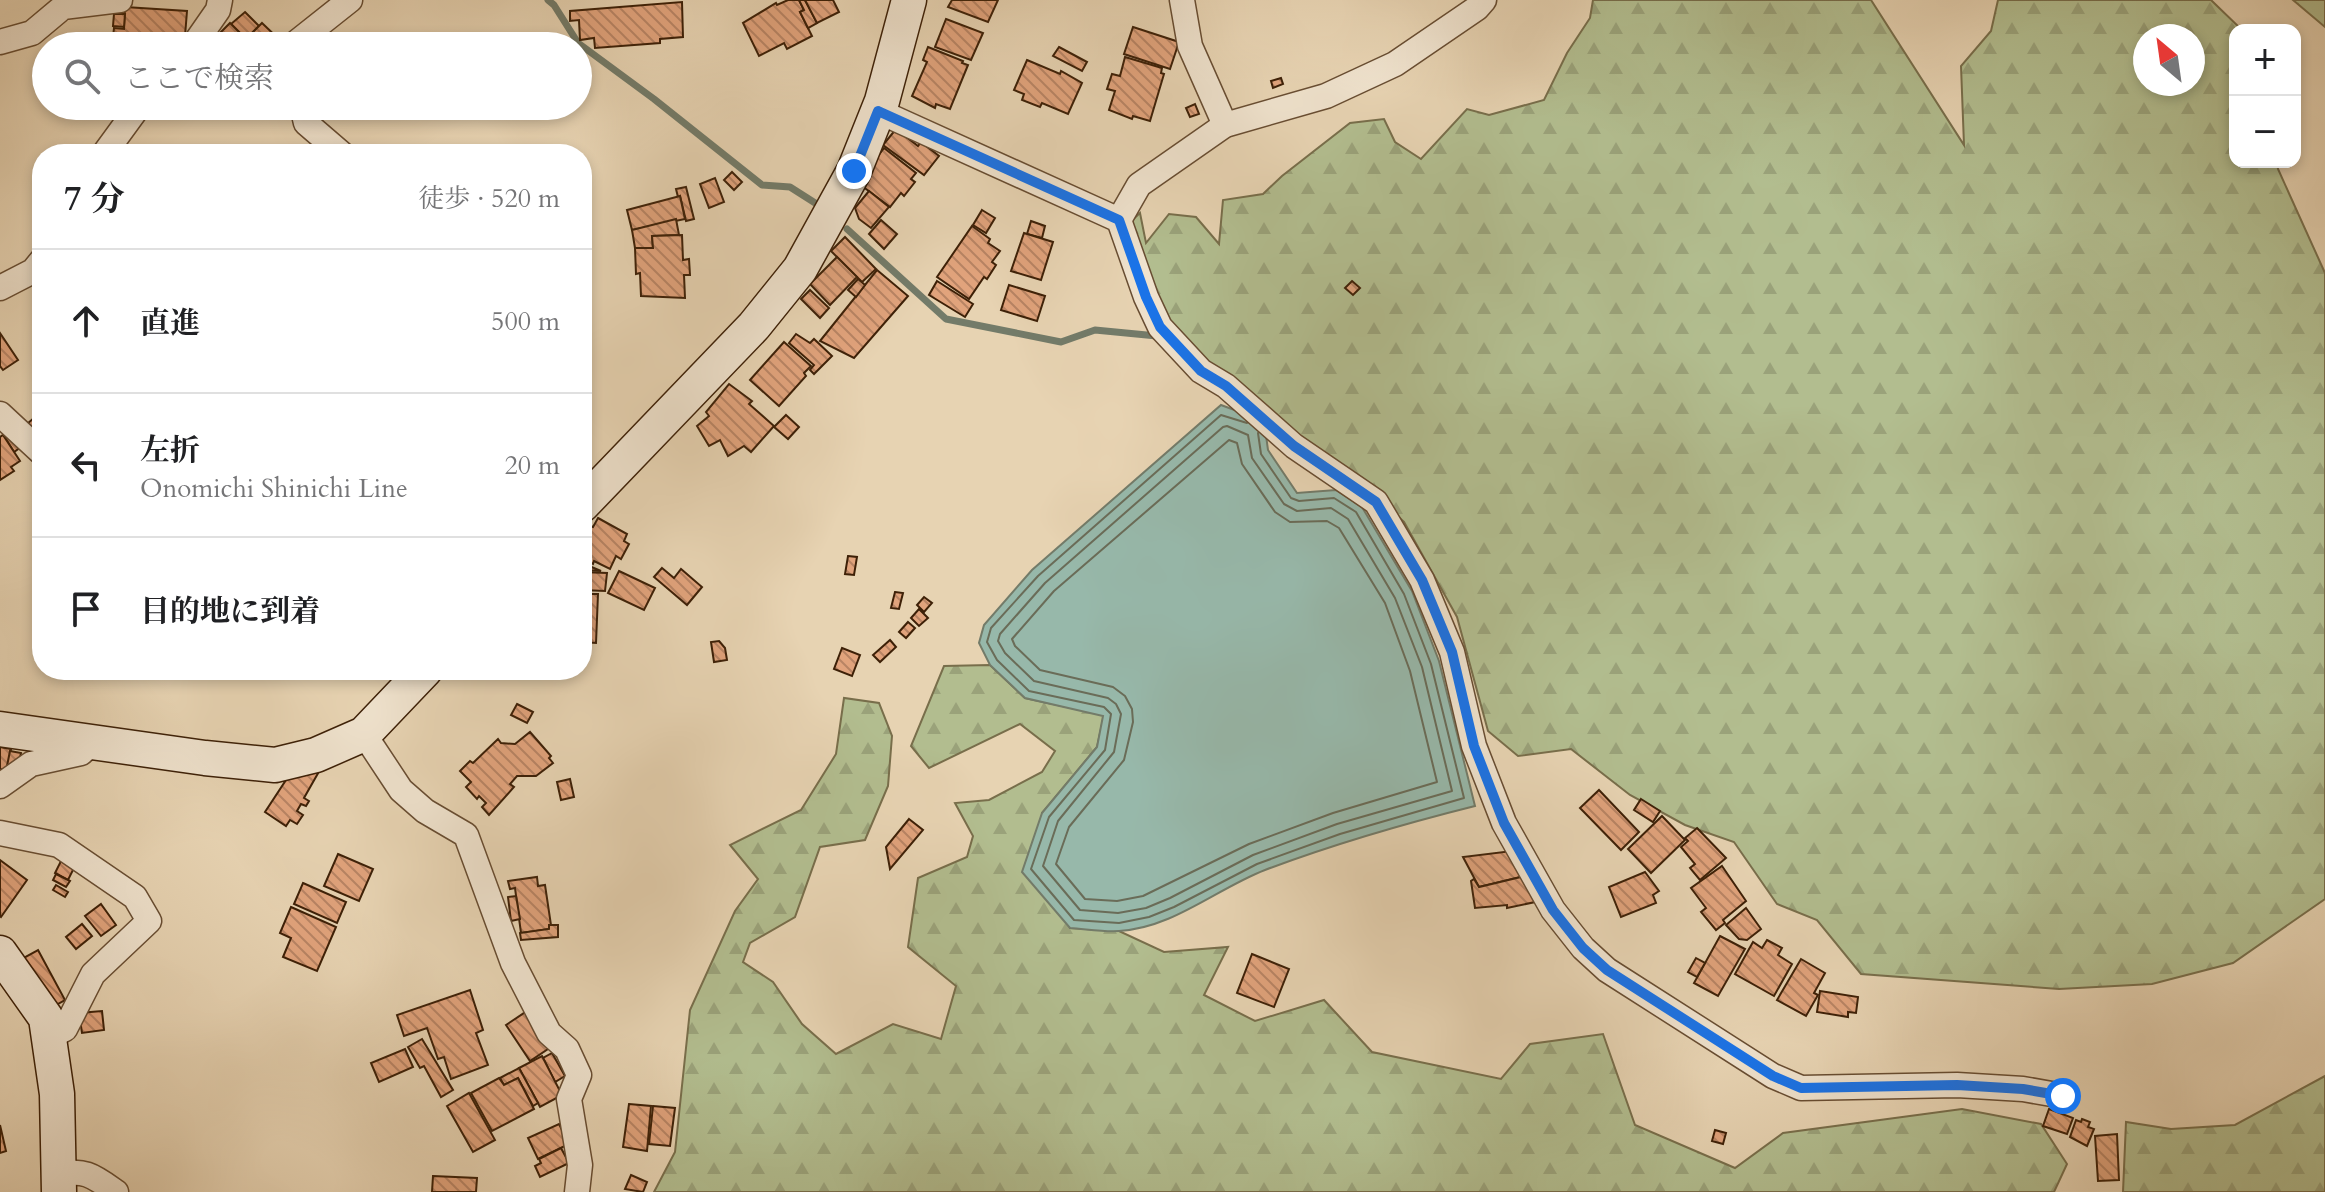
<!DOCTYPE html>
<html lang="ja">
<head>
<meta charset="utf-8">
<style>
	body { margin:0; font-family:Cardo,"Noto Serif JP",serif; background:#f6f6f6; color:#202124 }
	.controls { position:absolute; right:24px; top:24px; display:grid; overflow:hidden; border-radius:16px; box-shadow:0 4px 12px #0003 }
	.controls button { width:72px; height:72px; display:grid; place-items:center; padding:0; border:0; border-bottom:2px solid #e0e0e0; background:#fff; color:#202124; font:40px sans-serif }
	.compass { position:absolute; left:2133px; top:24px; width:72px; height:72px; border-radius:50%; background:#fff; box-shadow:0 4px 12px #0003; rotate:331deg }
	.stop { position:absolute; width:24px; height:24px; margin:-18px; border:6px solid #1a73e8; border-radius:50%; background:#fff }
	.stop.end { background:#1a73e8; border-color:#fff; box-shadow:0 2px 8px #0008 }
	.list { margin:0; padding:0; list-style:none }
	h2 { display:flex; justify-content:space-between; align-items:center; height:104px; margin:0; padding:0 32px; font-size:34px }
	h2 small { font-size:26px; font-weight:400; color:#757577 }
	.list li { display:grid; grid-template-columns:52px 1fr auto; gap:24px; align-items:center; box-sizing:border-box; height:144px; padding:0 32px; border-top:2px solid #e0e0e0 }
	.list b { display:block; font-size:30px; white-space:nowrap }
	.list p { margin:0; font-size:26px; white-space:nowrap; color:#757577 }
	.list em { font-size:26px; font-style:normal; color:#757577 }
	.icon { flex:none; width:44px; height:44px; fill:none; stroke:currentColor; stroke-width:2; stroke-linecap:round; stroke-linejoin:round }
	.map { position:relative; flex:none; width:2325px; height:1192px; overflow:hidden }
	.search { position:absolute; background:#fff; box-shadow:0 4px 12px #0003; left:32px; top:32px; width:560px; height:88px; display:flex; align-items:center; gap:20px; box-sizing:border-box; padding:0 28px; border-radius:44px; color:#757577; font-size:30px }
	.panel { position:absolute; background:#fff; box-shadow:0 4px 12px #0003; left:32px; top:144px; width:560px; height:536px; border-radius:32px }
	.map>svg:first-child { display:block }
</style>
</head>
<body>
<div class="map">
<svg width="2325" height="1192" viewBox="0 0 2325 1192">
	<defs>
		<pattern id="forest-firs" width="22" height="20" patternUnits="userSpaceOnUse" patternTransform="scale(2)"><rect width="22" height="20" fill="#b2bd8f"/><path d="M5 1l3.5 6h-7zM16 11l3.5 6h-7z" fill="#9aa27a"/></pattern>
		<pattern id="building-back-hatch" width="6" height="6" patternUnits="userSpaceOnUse" patternTransform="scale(2)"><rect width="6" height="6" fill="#e1a37c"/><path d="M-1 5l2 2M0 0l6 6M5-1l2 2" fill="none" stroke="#b88464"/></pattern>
	</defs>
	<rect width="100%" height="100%" fill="#e7d3b2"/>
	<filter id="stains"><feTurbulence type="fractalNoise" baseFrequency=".0025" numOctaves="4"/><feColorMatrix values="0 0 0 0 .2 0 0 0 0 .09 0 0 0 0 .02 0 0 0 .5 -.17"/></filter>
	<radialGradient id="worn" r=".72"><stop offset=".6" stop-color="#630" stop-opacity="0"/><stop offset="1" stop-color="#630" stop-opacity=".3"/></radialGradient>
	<!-- forest -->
	<g fill="url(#forest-firs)" stroke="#786e4b" stroke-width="2" fill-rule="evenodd">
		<path d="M 1593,0 L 1871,0 L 1964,145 L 1961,66 L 1991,31 L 1998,0 L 2211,0 L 2242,30 L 2235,30 L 2235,162 L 2277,162 L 2278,169 L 2325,273 L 2325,899 L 2233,963 L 2152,984 L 2059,989 L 1861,974 L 1817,920 L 1777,904 L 1734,842 L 1685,825 L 1630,795 L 1571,749 L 1518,756 L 1488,731 L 1457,617 L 1404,522 L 1346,469 L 1271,420 L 1195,358 L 1165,318 L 1116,235 L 1140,213 L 1146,243 L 1169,214 L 1196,217 L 1219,244 L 1223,200 L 1263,194 L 1282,176 L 1350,123 L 1384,119 L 1395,142 L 1421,159 L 1467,109 L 1489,115 L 1544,100 L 1567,53 L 1590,18 ZM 2145,36 L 2193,36 L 2193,84 L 2145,84 Z"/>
		<polygon points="2293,0 2325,0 2325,27"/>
		<polygon points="990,665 1025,698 1104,715 1097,747 1042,813 1070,928 1119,931 1164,952 1228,947 1204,995 1255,1021 1324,1000 1372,1052 1501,1079 1530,1044 1603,1034 1635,1125 1735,1168 1783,1133 1962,1109 2041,1124 2067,1164 2054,1192 654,1192 675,1152 690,1010 735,911 758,879 730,845 801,810 836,754 844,698 879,703 892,736 888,786 865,840 820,847 795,917 750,943 743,962 773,982 802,1024 836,1054 893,1024 941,1039 956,986 908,947 918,878 967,857 973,836 955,803 989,800 1042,772 1055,751 1020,724 929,768 911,746 944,666"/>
		<polygon points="2325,1076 2325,1192 2123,1192 2126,1122 2171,1129 2235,1125"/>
	</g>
	<!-- water -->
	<path fill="#97b8aa" stroke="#737b69" stroke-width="2" d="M 1221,405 L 1264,421 L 1268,450 L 1297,493 L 1336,490 L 1362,507 L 1412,591 L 1439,661 L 1475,806 C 1403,824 1334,844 1265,870 C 1216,889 1173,928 1119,931 C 1103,932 1086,929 1070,928 L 1022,872 L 1042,813 L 1097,747 L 1103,716 L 1025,698 L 990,665 L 979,643 L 984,625 L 1032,570 Z"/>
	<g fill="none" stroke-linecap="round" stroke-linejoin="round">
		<!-- shore -->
		<g stroke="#6a6c58" stroke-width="2">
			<polyline points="1247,423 1221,415 1038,576 991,628 987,642 997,660 1029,691 1104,707 1111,714 1105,750 1049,817 1031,869 1074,920 1119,923 1149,917 1174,907 1257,864 1340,834 1464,798 1431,664 1404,594 1356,512 1334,498 1299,501 1291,498 1261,454 1258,433"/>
			<polygon points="1227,426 1248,435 1252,458 1284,504 1297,511 1331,508 1348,519 1395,598 1422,667 1452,791 1337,824 1253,855 1170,898 1146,908 1118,913 1080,910 1043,866 1058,821 1114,752 1121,714 1116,704 1108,698 1034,681 1005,653 998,641 1000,634 1045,583 1223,427"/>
			<polygon points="1229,440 1237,443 1242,464 1275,512 1290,522 1327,521 1339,528 1385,603 1410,671 1437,782 1333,813 1249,844 1143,896 1117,901 1085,899 1056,864 1069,827 1124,760 1133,722 1132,709 1125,696 1113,687 1040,670 1015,646 1012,639 1054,591"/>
		</g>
		<!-- stream -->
		<g stroke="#737b69" stroke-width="7">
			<polyline points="548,0 554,5 578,43 654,99 762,185 790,187 823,208"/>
			<polyline points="847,229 946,319 1061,342 1095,330 1157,336"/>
		</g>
	</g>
	<!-- building -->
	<g fill="url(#building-back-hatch)" stroke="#3d2007" stroke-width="2">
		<polygon points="788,0 799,0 804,10 800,12 812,36 787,49 784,43 759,56 743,23 776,3 777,5"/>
		<polygon points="799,0 805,0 817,23 808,28 800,12 804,10"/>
		<polygon points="805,0 833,0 839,12 817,23"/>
		<polygon points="952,0 998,0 988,22 948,7"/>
		<polygon points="682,2 683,37 660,39 660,43 595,48 594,38 580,40 579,20 570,21 570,11"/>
		<polygon points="125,7 187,11 185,36 159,35 158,46 112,46 114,28 124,29"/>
		<polygon points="245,12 259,26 246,39 231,24"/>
		<polygon points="114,14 125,14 124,27 113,26"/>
		<polygon points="946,19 983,33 971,60 935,47"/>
		<polygon points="230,23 253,46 220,46 213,40"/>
		<polygon points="262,23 285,45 284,46 256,46 248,37"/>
		<polygon points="1133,27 1179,42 1170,69 1124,54"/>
		<polygon points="928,47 963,61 962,63 968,65 950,109 936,104 935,108 912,96 927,62 923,60"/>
		<polygon points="1059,47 1087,62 1082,71 1053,56"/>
		<polygon points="1125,57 1162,68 1161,73 1164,74 1150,121 1133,116 1132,119 1109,110 1115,91 1107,89 1112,74 1120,76"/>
		<polygon points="1027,60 1060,74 1061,71 1082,83 1068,114 1042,103 1040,107 1022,100 1024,94 1014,90"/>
		<polygon points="1281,78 1283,84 1273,88 1271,81"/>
		<polygon points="1195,104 1199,114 1190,117 1186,108"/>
		<polygon points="896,129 918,146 921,142 939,156 924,175 883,145"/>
		<polygon points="884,148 916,173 911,179 915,182 904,196 901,193 890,207 862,186 867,171"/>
		<polygon points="732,172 742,182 734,190 724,180"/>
		<polygon points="715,178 724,202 709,208 700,184"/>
		<polygon points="686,187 694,219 686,221 680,196 678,197 676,189"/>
		<polygon points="869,191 889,207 871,228 859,219 855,208"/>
		<polygon points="680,196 685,219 632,230 627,210"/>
		<polygon points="982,210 995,218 986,233 973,225"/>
		<polygon points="676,219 679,235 652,236 653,248 635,248 632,230"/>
		<polygon points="881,220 897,234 884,249 869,234"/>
		<polygon points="1031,221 1045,226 1042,238 1027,234"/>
		<polygon points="972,226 990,239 988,243 1000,251 992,262 996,265 987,279 984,277 969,299 937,277"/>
		<polygon points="1024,233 1053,242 1041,280 1011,271"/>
		<polygon points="682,235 683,260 689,259 690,275 684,275 685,298 641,296 640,273 636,274 635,248 653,248 652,236"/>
		<polygon points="845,237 876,269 862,282 831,251"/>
		<polygon points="837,257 857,277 830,305 810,284"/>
		<polygon points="877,270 908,296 854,358 820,341"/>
		<polygon points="858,279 865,285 856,297 848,290"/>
		<polygon points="937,281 973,304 965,317 929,295"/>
		<polygon points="1352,281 1360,288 1353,295 1345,288"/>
		<polygon points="1009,285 1045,296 1037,321 1001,310"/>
		<polygon points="810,290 829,308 820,318 801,299"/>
		<polygon points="0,333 18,360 3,370 0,366"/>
		<polygon points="796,334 810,343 814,339 832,356 814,374 810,370 814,365 789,343"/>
		<polygon points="784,342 811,366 804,373 806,376 779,406 750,380"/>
		<polygon points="729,384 752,401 749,404 774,426 751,452 744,446 728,456 720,440 709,446 697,426 709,416 706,412"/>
		<polygon points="42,411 42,431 37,435 27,424"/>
		<polygon points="786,415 799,427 788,439 774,427"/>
		<polygon points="9,432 24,445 14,452 4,436"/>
		<polygon points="3,435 20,461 11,467 14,471 0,480 0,437"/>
		<polygon points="598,518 627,534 624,541 629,544 621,559 616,556 610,569 594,561 593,564 582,559 589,543 582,539 582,532 590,526 593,527"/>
		<polygon points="848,556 857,557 854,575 845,574"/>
		<polygon points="582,563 601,571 582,570"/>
		<polygon points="662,568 674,578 681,569 702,587 687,605 654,577"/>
		<polygon points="619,571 655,588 644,610 608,593"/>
		<polygon points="582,572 607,573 605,591 582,590"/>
		<polygon points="895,592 903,593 899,609 891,608"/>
		<polygon points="582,594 598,594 596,643 582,642"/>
		<polygon points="924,597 932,603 924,612 917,605"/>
		<polygon points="919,609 928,618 919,626 911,618"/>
		<polygon points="908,622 915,628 906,638 899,632"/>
		<polygon points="890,640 896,647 880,662 873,655"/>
		<polygon points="719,641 725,648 727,660 714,662 711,642"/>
		<polygon points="842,648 860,655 852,676 834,669"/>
		<polygon points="517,704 533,712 527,723 511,715"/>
		<polygon points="530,732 551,756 549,758 553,763 536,776 517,776 510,784 514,787 489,815 482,807 486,803 479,796 477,799 466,787 471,782 460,771 470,761 473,763 498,739 501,743 515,744"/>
		<polygon points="0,747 11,749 7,771 0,769"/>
		<polygon points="10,751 21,753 18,768 7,766"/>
		<polygon points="321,768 304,798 309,801 306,806 301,804 297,811 303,815 297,824 290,820 286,826 265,812 290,774"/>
		<polygon points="570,779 574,797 561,800 557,782"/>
		<polygon points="1599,790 1639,832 1621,850 1580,808"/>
		<polygon points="1641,799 1660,811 1653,822 1634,810"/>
		<polygon points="1662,816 1685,840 1651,873 1628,849"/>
		<polygon points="909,819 923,830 890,869 886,847"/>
		<polygon points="1697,828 1726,858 1700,880 1690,868 1695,864 1681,847 1688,841 1685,838"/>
		<polygon points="1512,851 1525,876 1479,887 1463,857"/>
		<polygon points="338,854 373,869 359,901 324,886"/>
		<polygon points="63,857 76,864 68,880 55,873"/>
		<polygon points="0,860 27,880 1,917 0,916"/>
		<polygon points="1722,866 1746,901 1723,920 1725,923 1716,930 1701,912 1706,908 1691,888"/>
		<polygon points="1645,872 1659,891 1653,895 1656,903 1621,917 1609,887"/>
		<polygon points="56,874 70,881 66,887 53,880"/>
		<polygon points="1525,876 1540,901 1507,908 1507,905 1475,908 1471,881 1474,879 1479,887"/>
		<polygon points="537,877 538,886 545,885 551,925 549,929 521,933 515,888 510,889 508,881"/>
		<polygon points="303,883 346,902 337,923 294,904"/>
		<polygon points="56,885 68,892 65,897 53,890"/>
		<polygon points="516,896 520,919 511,921 508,897"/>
		<polygon points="101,904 116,925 101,936 85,916"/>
		<polygon points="291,907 336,927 317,971 283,957 291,938 280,933"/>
		<polygon points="1746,908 1761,929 1747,940 1739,939 1726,925"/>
		<polygon points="82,924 92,936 76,949 66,937"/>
		<polygon points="549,925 558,925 558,937 521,940 520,933 549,929"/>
		<polygon points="1720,936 1745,949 1718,996 1694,983"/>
		<polygon points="1767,940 1782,948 1778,955 1792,964 1774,996 1735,974 1753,942 1762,948"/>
		<polygon points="38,950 65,1000 56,1005 18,961"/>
		<polygon points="1252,954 1289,969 1274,1007 1237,993"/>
		<polygon points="1696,958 1705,963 1697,977 1688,972"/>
		<polygon points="1801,959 1825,973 1814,993 1818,995 1806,1016 1777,1000"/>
		<polygon points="470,990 483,1030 476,1033 488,1065 451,1079 444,1057 438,1059 427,1028 404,1036 397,1015"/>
		<polygon points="1820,991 1858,997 1856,1013 1848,1012 1848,1017 1817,1012"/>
		<polygon points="102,1011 104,1030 82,1033 79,1013"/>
		<polygon points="527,1011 551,1047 530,1061 506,1025"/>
		<polygon points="422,1039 453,1090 441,1097 424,1066 420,1068 408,1047"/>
		<polygon points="405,1049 413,1067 379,1082 371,1063"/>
		<polygon points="552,1053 565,1076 555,1082 543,1058"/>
		<polygon points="542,1056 562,1095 540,1107 519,1068"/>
		<polygon points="519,1068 538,1103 533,1106 518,1078 504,1085 500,1078"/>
		<polygon points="499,1078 504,1085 518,1078 534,1109 492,1131 471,1093"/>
		<polygon points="469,1093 495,1140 473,1152 447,1106"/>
		<polygon points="629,1104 651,1106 647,1151 623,1147"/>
		<polygon points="653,1106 675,1108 670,1146 649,1144"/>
		<polygon points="2049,1109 2073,1118 2067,1134 2043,1126"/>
		<polygon points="2082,1119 2090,1122 2088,1127 2094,1129 2087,1146 2070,1137 2076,1120 2081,1122"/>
		<polygon points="559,1124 569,1144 538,1159 528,1138"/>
		<polygon points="0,1125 6,1151 0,1153"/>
		<polygon points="1715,1130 1726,1133 1723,1144 1712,1141"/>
		<polygon points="2117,1134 2119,1180 2098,1181 2095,1136"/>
		<polygon points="561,1148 569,1163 540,1177 535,1166 541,1163 539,1159"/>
		<polygon points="631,1175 647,1182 643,1192 625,1189"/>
		<polygon points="433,1176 477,1178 476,1192 432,1192"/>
	</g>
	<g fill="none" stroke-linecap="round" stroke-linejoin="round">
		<defs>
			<g id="minor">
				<polyline points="1182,0 1190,46 1225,125"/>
				<polyline points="0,42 32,33 63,7 120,0"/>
				<polyline points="193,46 218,10 220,0"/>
				<polyline points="292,46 350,0"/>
				<polyline points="302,106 306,123 342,154"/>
				<polyline points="878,111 1119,220 1146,297 1160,327 1201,371 1226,386 1294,446 1376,502 1422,580 1452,652 1474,746 1504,823 1553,910 1583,948 1607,970 1773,1076 1801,1088 1957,1085 2023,1089 2063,1096"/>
				<polyline points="104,154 139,106"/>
				<polyline points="1119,220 1139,185 1225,125 1326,96 1395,64 1477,8 1484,0"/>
				<polyline points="0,288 33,271 42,260"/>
				<polyline points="0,414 42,453"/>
				<polyline points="364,734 401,790 425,811 466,835 513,963 549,1033 567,1049 579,1075 569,1099 580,1165 577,1192"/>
				<polyline points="0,786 31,764 81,753 94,741"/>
				<polyline points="0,833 59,845 135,897 149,921 93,974 65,1029 49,1037"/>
				<path d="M 57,1176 C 83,1167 95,1177 116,1192"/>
			</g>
			<g id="secondary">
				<polyline points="582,505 754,326 800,269 854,171 882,101 909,0"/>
				<polyline points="0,729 205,758 275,765 316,755 364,734 425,670"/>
				<polyline points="0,953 46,1018 57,1094 59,1192"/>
			</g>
		</defs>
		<!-- minor casing -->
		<use href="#minor" stroke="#684d32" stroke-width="27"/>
		<!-- secondary casing -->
		<use href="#secondary" stroke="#3d2007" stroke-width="37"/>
		<!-- minor -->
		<use href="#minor" stroke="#efe2cd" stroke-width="24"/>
		<!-- secondary -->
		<use href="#secondary" stroke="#efe2cd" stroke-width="34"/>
	</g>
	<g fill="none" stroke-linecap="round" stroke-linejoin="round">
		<!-- route -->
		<polyline stroke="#1a73e8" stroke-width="10" points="854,171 878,111 1119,220 1146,297 1160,327 1201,371 1226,386 1294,446 1376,502 1422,580 1452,652 1474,746 1504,823 1553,910 1583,948 1607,970 1773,1076 1801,1088 1957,1085 2023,1089 2063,1096"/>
	</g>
	<rect width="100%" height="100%" filter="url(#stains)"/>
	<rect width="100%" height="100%" fill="url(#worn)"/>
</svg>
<div class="controls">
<button>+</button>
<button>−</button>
</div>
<svg class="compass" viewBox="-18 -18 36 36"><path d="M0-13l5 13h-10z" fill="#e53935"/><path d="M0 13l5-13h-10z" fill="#757577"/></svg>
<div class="stop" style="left:2063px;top:1096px"></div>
<div class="stop end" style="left:854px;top:171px"></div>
<div class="search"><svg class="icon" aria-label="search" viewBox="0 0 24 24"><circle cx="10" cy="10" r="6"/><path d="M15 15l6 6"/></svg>ここで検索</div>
<section class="panel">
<h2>7 分<small>徒歩 · 520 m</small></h2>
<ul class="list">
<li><svg class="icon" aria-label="ahead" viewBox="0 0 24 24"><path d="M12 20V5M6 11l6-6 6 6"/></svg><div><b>直進</b></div><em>500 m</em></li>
<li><svg class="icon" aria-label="left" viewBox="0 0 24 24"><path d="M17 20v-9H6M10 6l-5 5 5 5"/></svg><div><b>左折</b><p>Onomichi Shinichi Line</p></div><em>20 m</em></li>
<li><svg class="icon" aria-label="arrive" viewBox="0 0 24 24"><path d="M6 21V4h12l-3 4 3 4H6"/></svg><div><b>目的地に到着</b></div></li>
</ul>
</section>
</div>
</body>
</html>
